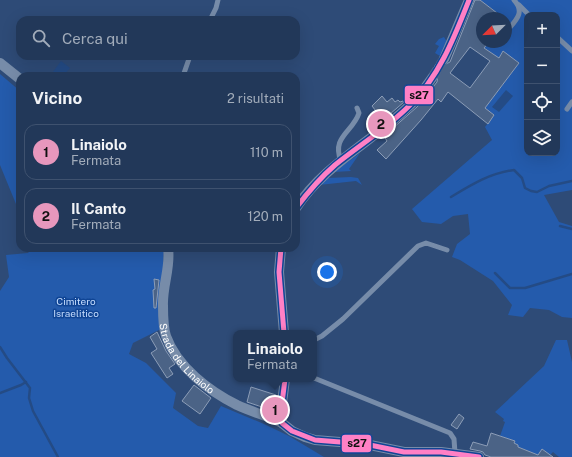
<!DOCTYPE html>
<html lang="it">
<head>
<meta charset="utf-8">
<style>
	body { margin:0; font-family:"Public Sans",sans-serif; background:#2e4362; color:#f1f3f6 }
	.controls { position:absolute; right:12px; top:12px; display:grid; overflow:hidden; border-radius:8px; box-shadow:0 4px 16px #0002 }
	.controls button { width:36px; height:36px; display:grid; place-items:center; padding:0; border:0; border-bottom:1px solid #3f526f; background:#223859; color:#f1f3f6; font:20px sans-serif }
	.compass { position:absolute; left:476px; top:12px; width:36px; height:36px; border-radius:50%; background:#223859; box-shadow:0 4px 16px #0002; rotate:246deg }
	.you { position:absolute; left:327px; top:272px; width:14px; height:14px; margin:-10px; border:3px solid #fff; border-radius:50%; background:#1a73e8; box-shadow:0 0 0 6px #1a73e833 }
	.badge { display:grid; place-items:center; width:26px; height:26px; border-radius:50%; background:#e797bd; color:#111; font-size:13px; font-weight:700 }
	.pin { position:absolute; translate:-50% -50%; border:2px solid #fff; box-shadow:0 1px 4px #0006 }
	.popup { position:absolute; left:233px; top:330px; width:84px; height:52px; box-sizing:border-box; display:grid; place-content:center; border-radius:8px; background:#223859; filter:drop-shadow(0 1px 3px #0005); font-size:13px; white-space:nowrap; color:#a2acba }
	.popup b { font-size:15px; color:#f1f3f6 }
	.popup::after { content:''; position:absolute; left:50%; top:100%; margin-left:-8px; border:8px solid transparent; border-top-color:#223859 }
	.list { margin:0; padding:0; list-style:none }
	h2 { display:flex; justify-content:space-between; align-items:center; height:52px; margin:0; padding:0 16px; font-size:17px }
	h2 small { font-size:13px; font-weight:400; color:#a2acba }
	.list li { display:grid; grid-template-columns:26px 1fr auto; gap:12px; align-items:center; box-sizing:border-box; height:56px; margin:0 8px 8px; padding:0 8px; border:1px solid #3f526f; border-radius:12px }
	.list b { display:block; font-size:15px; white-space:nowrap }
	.list p { margin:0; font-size:13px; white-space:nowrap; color:#a2acba }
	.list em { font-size:13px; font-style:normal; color:#a2acba }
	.icon { flex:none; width:22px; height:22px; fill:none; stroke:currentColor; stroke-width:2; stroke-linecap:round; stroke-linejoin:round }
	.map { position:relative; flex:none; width:572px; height:457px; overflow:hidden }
	.search { position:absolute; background:#223859; box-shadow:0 4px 16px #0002; left:16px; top:16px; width:284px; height:44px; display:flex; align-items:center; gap:10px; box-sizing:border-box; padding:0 14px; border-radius:12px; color:#a2acba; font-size:15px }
	.panel { position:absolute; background:#223859; box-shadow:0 4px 16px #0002; left:16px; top:72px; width:284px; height:180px; border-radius:12px }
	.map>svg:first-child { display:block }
</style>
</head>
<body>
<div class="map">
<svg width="572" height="457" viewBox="0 0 572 457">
	<rect width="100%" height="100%" fill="#2e4b77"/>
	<!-- green -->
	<g fill="#245bac" fill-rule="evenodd">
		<path d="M 480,0 L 572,0 L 572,190 L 544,195 L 559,222 L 572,226 L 572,318 L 562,317 L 549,310 L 530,308 L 523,317 L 508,315 L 512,305 L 493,281 L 460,260 L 452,257 L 457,244 L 470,234 L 468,214 L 453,216 L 441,224 L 422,222 L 412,209 L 492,140 L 485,127 L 494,115 L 485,108 L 519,63 L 503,52 L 499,58 L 484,48 L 489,42 L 506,42 L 506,18 L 493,18 L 497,13 ZM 527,15 L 557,15 L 557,153 L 527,153 Z"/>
		<polygon points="444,37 447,42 440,56 435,53 439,46 435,44 439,39"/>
		<polygon points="0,74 20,91 20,207 16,204 0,165"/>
		<polygon points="360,153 349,169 351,171 334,172"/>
		<polygon points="351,177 358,178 362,185 356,181 319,185 328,178"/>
		<polygon points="32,248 164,248 161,329 133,343 129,354 146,363 176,393 173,408 198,426 208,428 221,406 264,424 289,436 324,457 0,457 0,291 9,277 6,255 28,253"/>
		<polygon points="556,340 567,340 572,362 572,457 559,457 553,452 550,455 542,449 538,455 518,447 518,445 514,443 515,441 500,436 505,422 503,421 504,419 495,412 544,366"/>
	</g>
	<!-- water -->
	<g fill="#244b85">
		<polygon points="61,61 70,68 63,76 50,76"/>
		<polygon points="506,90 513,96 499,112 492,107"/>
	</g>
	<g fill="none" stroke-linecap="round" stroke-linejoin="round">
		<!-- stream -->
		<g stroke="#244b85" stroke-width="2.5">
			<path d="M 451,197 C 471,185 490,173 514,170 L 522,178 L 525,188 L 531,191 L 537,192 L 549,186 L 572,181"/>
			<polyline points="560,226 572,229"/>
			<polyline points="495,273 510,288 525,288 572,274"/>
			<polyline points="0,347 7,358 30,388 29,398 33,411 58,457"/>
			<polyline points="0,393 21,385 26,382"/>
		</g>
	</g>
	<!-- building -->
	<g fill="#4b6386" stroke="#8c9db7" fill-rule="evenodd">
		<path d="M 475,0 L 480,0 L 497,13 L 493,18 L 482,18 L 482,42 L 489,42 L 484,48 L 499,58 L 503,51 L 519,63 L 485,108 L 494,115 L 488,124 L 448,92 L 441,102 L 438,99 L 421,120 L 386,159 L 377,150 L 387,141 L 384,136 L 417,107 L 437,82 L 438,75 L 435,72 L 431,72 L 438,61 L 441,65 L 444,65 L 450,62 ZM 470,47 L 490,61 L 470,88 L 450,73 Z"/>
		<polygon points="382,96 387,102 392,98 395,102 398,100 400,102 403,101 404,102 383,120 372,106"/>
		<polygon points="154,279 159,280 156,308 154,308 153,290 155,289"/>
		<polygon points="157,332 166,351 175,364 169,368 173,374 167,378 151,353 157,349 150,337"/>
		<polygon points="194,385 211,398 200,414 182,401"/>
		<polygon points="251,387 276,395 271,410 247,402"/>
		<polygon points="459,414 464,418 457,429 451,425"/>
		<polygon points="491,433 515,441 514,443 518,445 518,447 538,455 542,449 553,457 491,457 485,455 483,452 480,451 470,449 473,442 487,446"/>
	</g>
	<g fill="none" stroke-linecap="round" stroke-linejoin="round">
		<!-- street-tunnel -->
		<polyline stroke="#4d668b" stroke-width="10" stroke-dasharray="10 5" stroke-linecap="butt" points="432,78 444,59"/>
		<!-- lane -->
		<g stroke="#778ca9" stroke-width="5">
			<polyline points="519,5 529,15"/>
			<polyline points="210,20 216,8 218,0"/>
			<path d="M 506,32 C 515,21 526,13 514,0"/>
			<polyline points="557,37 572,51"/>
			<polyline points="183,76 190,56"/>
			<polyline points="567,109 572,102"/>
			<path d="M 341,161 C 331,137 353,132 359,113 L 357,108"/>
			<polyline points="314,340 322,336 343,319 418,246 426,243 447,250"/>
			<polyline points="314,378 450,433 454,439 455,453"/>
		</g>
		<!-- street -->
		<g stroke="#778ca9" stroke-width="10">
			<polyline points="444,59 469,0"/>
			<polyline points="0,63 20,79"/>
			<path d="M 296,208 C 324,165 373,141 409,106 C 418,98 425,88 432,78"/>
			<path id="s1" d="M 168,248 C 171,267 162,286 163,306 C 163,315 163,327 166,336 C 177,367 209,391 237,405 C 252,412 268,416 282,423"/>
			<polyline points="281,248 279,272 284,333"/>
			<polyline points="285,379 281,411 282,423 292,431 305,437 315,440 365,444 404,452 441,452 479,457"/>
		</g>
		<defs>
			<g id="bus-1">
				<path d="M 296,208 C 308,192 320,178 335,165 C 360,145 387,128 409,106 C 439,77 454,38 469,0"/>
				<polyline points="281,248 279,272 284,333"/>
				<polyline points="285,379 281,411 282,423 292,431 315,440 365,444 404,452 441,452 479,457"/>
			</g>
		</defs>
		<!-- bus-1 casing -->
		<use href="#bus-1" stroke="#104595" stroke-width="8"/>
		<!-- bus-1 -->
		<use href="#bus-1" stroke="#ff80c5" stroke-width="5"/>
	</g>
	<g text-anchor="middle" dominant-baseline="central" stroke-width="3" stroke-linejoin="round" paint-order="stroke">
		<!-- park labels -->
		<g font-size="10" fill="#c6ddfe" stroke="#104595">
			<text x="76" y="301">Cimitero<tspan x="76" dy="12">Israelitico</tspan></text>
		</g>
		<!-- street labels -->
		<g font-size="10" fill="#fff" stroke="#104595">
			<text stroke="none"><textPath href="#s1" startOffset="119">Strada del Linaiolo</textPath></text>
		</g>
	</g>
	<g stroke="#104595" stroke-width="1.5">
		<rect x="404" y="85" width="30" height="20" rx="4" fill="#ff80c5"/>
		<rect x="341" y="434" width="31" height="19" rx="4" fill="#ff80c5"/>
	</g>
	<g font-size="11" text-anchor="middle" font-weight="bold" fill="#111">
		<text x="419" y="99">s27</text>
		<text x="357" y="447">s27</text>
	</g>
</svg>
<div class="controls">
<button>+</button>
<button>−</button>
<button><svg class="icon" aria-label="locate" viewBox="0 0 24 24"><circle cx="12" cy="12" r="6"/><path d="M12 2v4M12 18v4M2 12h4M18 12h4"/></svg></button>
<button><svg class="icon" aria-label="layers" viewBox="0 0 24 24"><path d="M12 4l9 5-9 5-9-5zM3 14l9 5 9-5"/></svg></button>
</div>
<svg class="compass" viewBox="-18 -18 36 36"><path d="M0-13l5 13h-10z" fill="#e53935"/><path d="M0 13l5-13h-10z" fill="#a2acba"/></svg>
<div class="you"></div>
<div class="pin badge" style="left:275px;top:410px">1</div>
<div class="popup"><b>Linaiolo</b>Fermata</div>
<div class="pin badge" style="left:381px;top:124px">2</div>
<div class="search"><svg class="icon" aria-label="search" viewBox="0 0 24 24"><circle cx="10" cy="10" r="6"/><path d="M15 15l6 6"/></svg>Cerca qui</div>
<section class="panel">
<h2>Vicino<small>2 risultati</small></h2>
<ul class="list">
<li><span class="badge">1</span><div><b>Linaiolo</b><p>Fermata</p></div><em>110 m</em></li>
<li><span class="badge">2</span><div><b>Il Canto</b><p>Fermata</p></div><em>120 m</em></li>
</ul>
</section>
</div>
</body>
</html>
